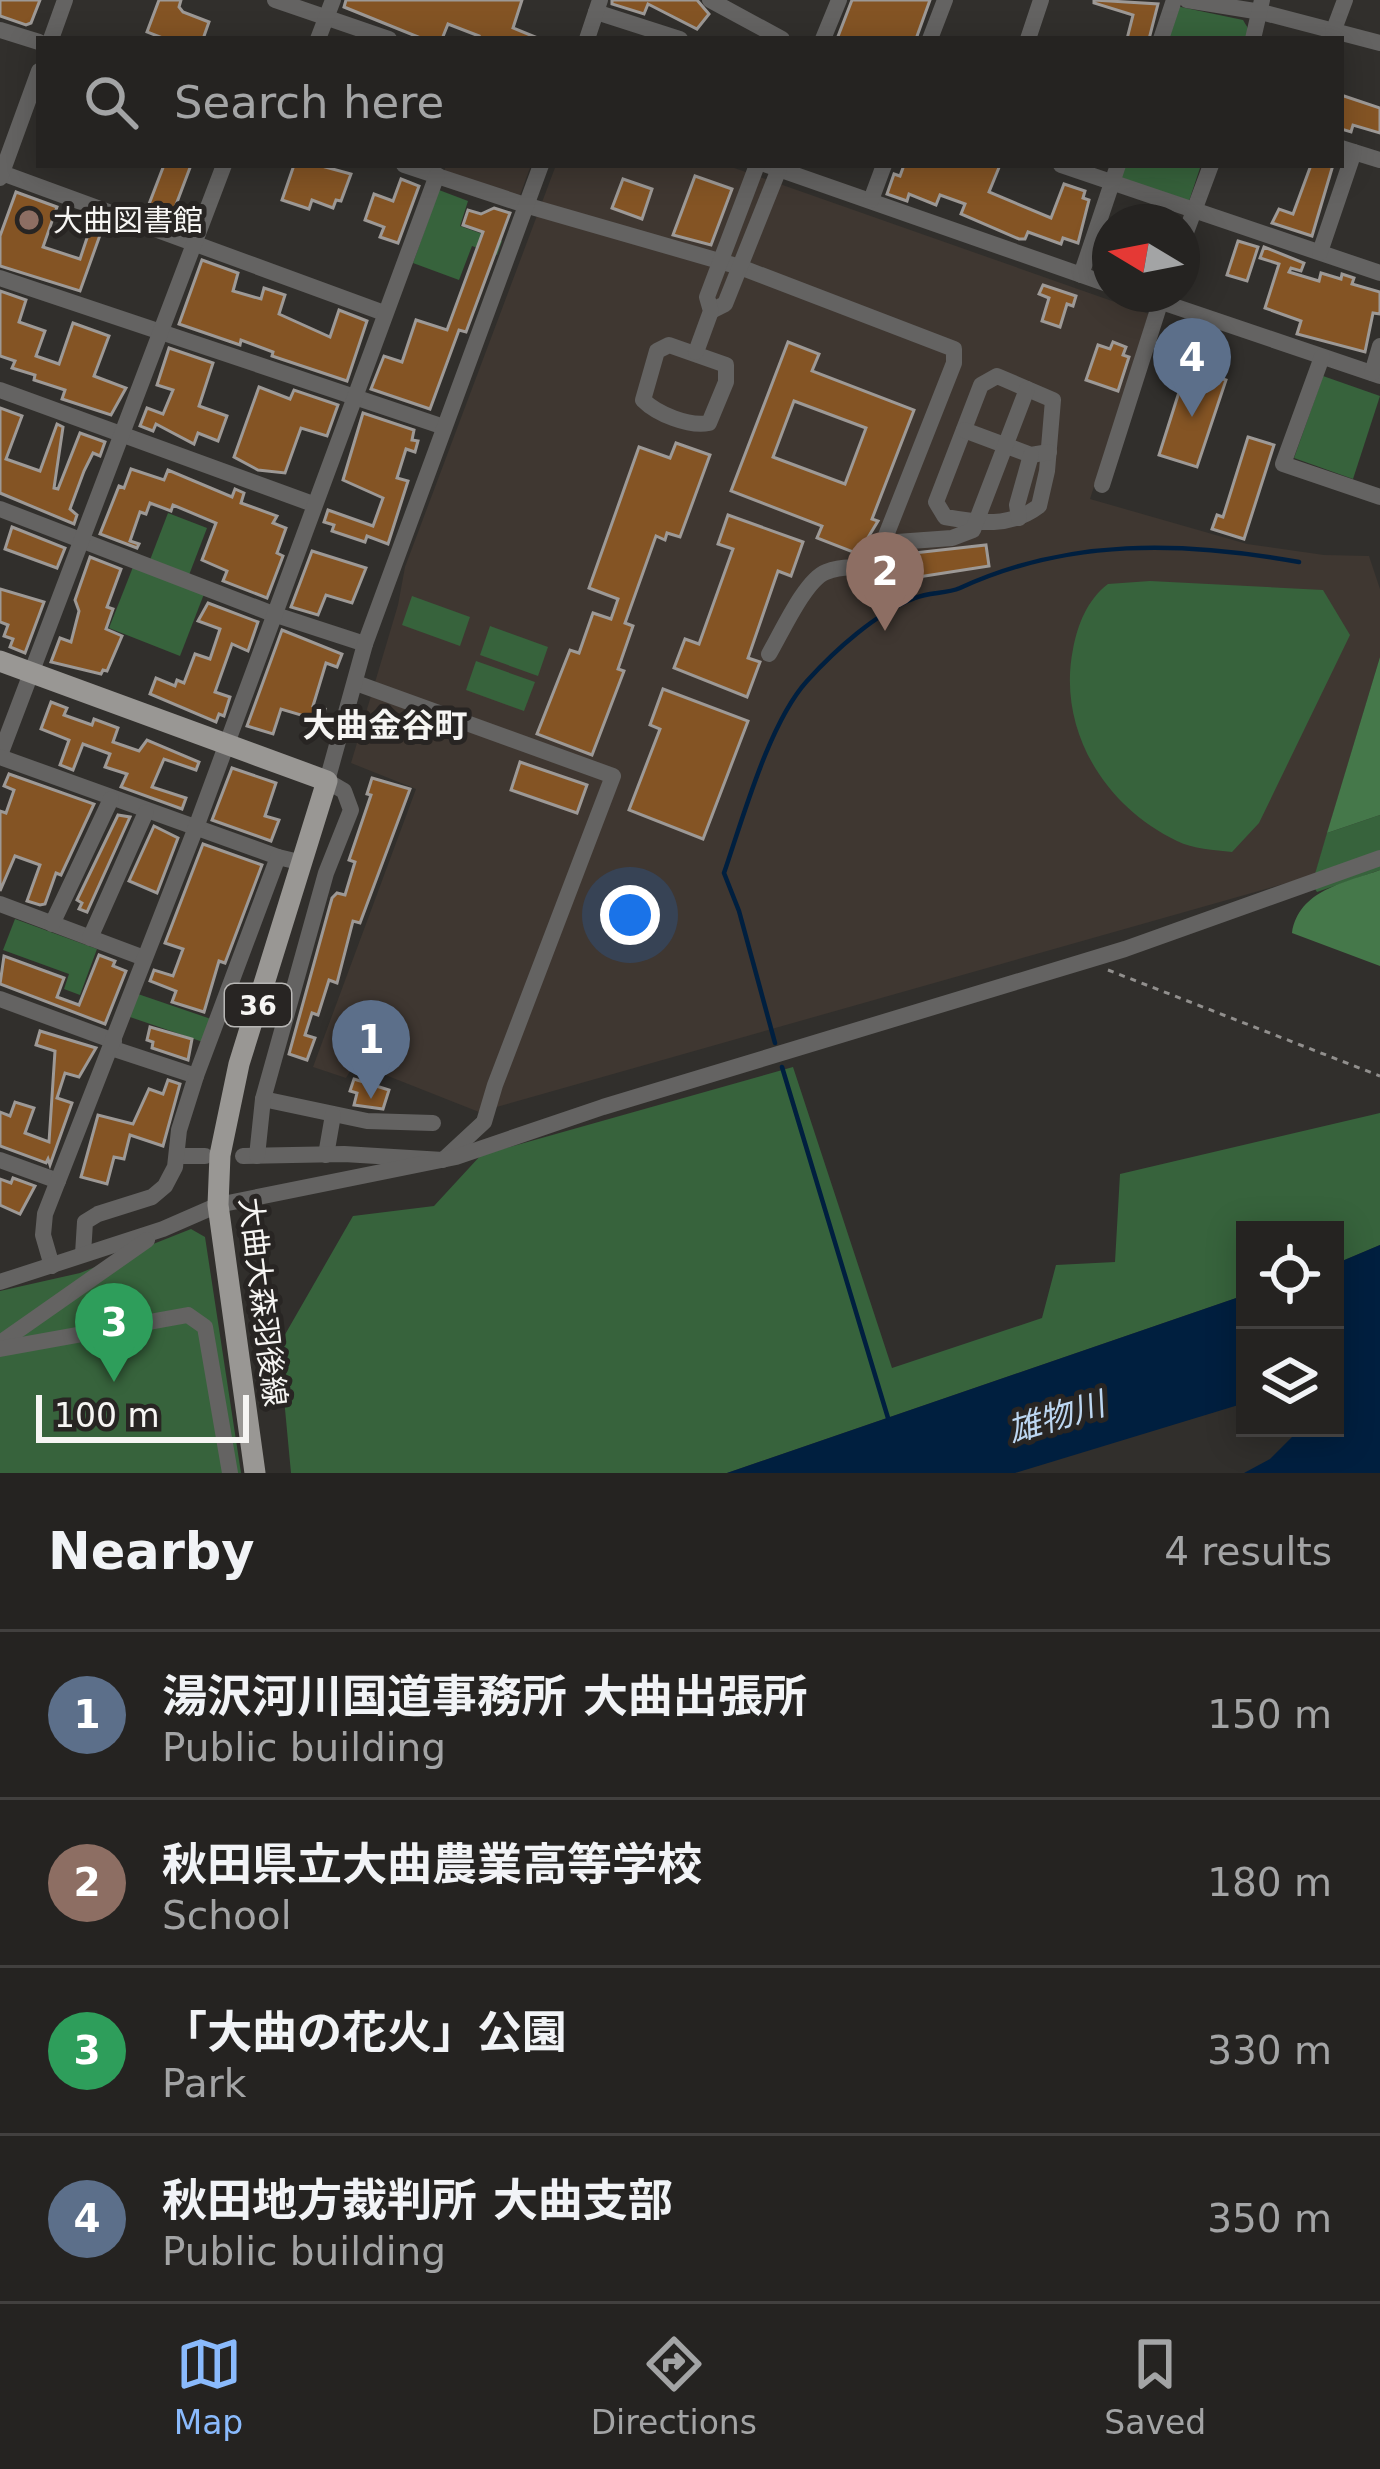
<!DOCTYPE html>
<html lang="en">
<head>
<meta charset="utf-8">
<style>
	body { margin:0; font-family:"DejaVu Sans","Noto Sans JP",sans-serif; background:#312f2e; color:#f1f3f6 }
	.controls { position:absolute; right:36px; bottom:36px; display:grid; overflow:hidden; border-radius:0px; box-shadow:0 6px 30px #0003 }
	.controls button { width:108px; height:108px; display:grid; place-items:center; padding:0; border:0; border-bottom:3px solid #42403f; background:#252321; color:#f1f3f6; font:60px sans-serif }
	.compass { position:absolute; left:1092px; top:204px; width:108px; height:108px; border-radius:50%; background:#252321; box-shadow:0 6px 30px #0003; rotate:280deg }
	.scale { position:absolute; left:36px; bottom:30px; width:213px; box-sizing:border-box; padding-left:12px; border:6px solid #f6f5f3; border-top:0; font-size:33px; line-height:42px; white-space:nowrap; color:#f6f5f3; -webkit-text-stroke:9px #282523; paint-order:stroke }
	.you { position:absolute; left:630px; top:915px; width:42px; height:42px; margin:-30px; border:9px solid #fff; border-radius:50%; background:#1a73e8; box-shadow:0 0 0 18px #1a73e833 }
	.badge { display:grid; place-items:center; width:78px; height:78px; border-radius:50%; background:#8abafc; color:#fff; font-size:39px; font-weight:700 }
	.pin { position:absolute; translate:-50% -99px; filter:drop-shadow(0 3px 6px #0008) }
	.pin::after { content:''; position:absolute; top:63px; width:42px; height:36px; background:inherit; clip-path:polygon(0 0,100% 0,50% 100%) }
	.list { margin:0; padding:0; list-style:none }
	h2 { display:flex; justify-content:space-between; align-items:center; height:156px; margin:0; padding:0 48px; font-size:51px }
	h2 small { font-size:39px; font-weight:400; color:#a3a4a5 }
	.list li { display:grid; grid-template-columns:78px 1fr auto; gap:36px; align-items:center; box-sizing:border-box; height:168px; padding:0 48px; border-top:3px solid #42403f }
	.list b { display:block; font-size:45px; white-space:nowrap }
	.list p { margin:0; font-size:39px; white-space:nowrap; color:#a3a4a5 }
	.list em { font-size:39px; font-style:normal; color:#a3a4a5 }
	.icon { flex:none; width:66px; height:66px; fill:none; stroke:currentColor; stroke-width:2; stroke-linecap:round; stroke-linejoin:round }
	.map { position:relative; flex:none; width:1380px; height:1473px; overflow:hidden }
	.search { position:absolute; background:#252321; box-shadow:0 6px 30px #0003; left:36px; right:36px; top:36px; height:132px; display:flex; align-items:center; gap:30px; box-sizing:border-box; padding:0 42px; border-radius:0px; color:#a3a4a5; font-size:45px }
	.sheet { height:828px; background:#252321 }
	nav { display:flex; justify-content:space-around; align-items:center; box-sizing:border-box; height:168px; border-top:3px solid #42403f; background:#252321; font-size:33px; color:#a3a4a5 }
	nav a { display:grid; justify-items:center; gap:6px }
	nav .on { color:#8abafc }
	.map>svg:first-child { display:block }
</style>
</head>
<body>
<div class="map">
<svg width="1380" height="1473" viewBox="0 0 1380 1473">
	<rect width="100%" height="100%" fill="#312f2c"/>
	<!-- built -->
	<g fill="#3f3731">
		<polygon points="446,165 531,165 519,198 444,172"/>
		<polygon points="556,165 726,165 1149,314 1090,499 1247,544 1324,555 1369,556 1380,589 1380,657 1315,875 479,1112 355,1063 346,1078 313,1067 416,789 351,763 398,605 405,567"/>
	</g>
	<!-- green -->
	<g fill="#37633c">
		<polygon points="1176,6 1243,20 1249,30 1246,39 1165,39"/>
		<polygon points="1122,165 1201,165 1189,201 1118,178"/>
		<polygon points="439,190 468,201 460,226 502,241 497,255 472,246 459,280 413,263"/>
		<polygon points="1323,376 1380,396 1353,479 1294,458"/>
		<polygon points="168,513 207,528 189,575 150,560"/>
		<polygon points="133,567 204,594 180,656 109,628"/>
		<path d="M 1150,581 L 1323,590 L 1350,635 L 1259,823 L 1232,852 C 1214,850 1193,849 1177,841 C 1104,806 1057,729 1073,649 C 1078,624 1087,600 1108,584 Z"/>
		<polygon points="412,596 470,617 460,646 402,625"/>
		<polygon points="490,626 548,647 538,676 480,655"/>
		<polygon points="476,661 535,682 524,711 466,690"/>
		<polygon points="1380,815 1380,870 1317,892 1312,884 1327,833"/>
		<polygon points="15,919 97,949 80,995 64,989 69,974 3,950"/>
		<polygon points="135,993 211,1019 203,1042 127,1016"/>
		<polygon points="793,1067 892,1368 1042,1318 1056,1265 1115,1262 1120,1174 1380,1113 1380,1245 1335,1264 1335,1230 1245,1230 1245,1295 727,1473 291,1473 279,1345 353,1216 434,1206 481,1155"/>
		<polygon points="191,1229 205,1237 241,1473 0,1473 0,1291 80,1273"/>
	</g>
	<!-- forest -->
	<g fill="#45784a">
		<polygon points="1380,657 1380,815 1327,833"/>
		<path d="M 1380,870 L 1380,966 L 1292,933 C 1299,890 1344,883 1380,870 Z"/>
	</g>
	<!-- water -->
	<g fill="#001f3f">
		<polygon points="1380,1245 1380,1473 1244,1473 1270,1459 1301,1428 1335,1428 1335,1264"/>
		<polygon points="1245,1295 1245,1403 1015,1473 727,1473"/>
	</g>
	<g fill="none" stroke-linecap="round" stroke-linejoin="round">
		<!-- stream -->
		<g stroke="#001f3f" stroke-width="4.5">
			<path d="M 775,1043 L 739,911 L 724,873 C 743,818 769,723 807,681 C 835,650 876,613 915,598 C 929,592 946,594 960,588 C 1068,538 1183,541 1299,562"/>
			<polyline points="782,1067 888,1418"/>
		</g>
	</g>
	<!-- building -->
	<g fill="#845424" stroke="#9d9996" stroke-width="3" fill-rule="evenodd">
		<polygon points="0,0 40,0 31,23 26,25 0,16"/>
		<polygon points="159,0 181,0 179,7 183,12 209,22 203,39 165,39 147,32"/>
		<polygon points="346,0 522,0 513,28 540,39 478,39 479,36 448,24 442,39 423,39 344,7"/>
		<polygon points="612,0 697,0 709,14 697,29 648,4 644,14 612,4"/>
		<polygon points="852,0 930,0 916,39 837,39"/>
		<polygon points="1094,0 1158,4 1149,39 1127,39 1133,15 1094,3"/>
		<polygon points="1341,95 1380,108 1380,133 1353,125 1351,132 1341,129"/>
		<polygon points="164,165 191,165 171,218 166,220 146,212"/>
		<polygon points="294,165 318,165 351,174 341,201 336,200 333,208 312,200 309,209 282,200"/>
		<polygon points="904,165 1000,165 989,192 1051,218 1064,184 1085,191 1083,198 1089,200 1078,243 1063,238 1061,244 1028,232 1025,239 1019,239 961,214 965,204 940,195 936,205 909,194 907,201 887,194 894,174 900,176"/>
		<polygon points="1311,165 1333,165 1312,236 1272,223 1279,209 1293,214"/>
		<polygon points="695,176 732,189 711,245 673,235"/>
		<polygon points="401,179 419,186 398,243 380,237 384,227 365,220 374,194 393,201"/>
		<polygon points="623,179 652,189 642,219 612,208"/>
		<polygon points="16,192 57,207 43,247 80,259 93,220 104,224 80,291 0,266 0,236"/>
		<polygon points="494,208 510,213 466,332 459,330 430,409 371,389 384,356 402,362 416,320 447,330 483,232 463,225 468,210 481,214"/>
		<polygon points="1238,241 1258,247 1247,281 1227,275"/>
		<polygon points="1264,247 1304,263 1301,271 1291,268 1289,272 1319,281 1321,273 1341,279 1342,274 1354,278 1352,284 1380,292 1380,314 1373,313 1365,352 1297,334 1301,321 1265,308 1279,264 1260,258"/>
		<polygon points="202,260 238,273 233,291 261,299 264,288 285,295 279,314 330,337 339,310 367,321 347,381 272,356 273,352 241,340 240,345 179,324"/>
		<polygon points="1043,285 1076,296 1073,306 1067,304 1060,327 1042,321 1049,298 1039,294"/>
		<polygon points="0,291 26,300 19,322 45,331 36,356 59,364 73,323 109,336 94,376 126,388 111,415 62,399 65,390 34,380 35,375 12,368 15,361 0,356"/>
		<path d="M 788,342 L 819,354 L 812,371 L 914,410 L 872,519 L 878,521 L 858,554 L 817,538 L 822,526 L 731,491 ZM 794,401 L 866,428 L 845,484 L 773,457 Z"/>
		<polygon points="1113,342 1126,347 1123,355 1129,357 1118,391 1086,380 1098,345 1110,349"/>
		<polygon points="169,348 213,363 199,406 227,416 218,441 198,433 194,444 156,424 153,431 140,426 147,408 163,414 173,390 157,385"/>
		<polygon points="1187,367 1226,380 1197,467 1159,455"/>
		<polygon points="259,387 290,399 294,390 338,405 327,436 301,428 285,473 258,470 234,457"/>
		<polygon points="0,408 22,416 6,459 40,471 57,424 63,427 54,488 58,489 80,433 105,442 100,456 93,453 84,471 70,509 77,515 74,524 0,493"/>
		<polygon points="363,413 414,430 412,440 418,441 415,452 406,449 397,478 408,481 388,544 367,536 365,542 332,531 334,525 324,522 328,510 373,526 383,498 343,480"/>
		<polygon points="1248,437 1274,445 1244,539 1212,529 1217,515 1223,517"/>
		<polygon points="676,443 710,455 680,537 667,533 665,540 656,536 625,623 633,626 618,669 624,671 592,755 537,734 570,650 579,653 593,613 611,619 618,599 589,588 639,447 670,458"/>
		<polygon points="131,469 164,480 168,470 232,497 235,489 244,493 241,503 277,516 273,523 286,528 277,553 283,556 267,598 223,581 227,571 202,560 216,523 173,505 171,511 150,503 146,514 140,512 130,541 139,544 137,548 100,534 119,486 124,488"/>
		<polygon points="728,515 803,542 791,576 778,571 748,658 760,662 747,697 674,668 685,639 699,644 733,549 718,544"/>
		<polygon points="12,527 65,548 57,568 5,549"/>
		<polygon points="986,545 989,566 899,580 896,555"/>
		<polygon points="312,551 366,568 352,603 326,595 318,615 291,607"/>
		<polygon points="90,557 121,569 107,607 113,609 106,629 122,636 107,671 103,670 101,674 51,662 60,638 71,642 79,611 75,600"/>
		<polygon points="0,589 44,602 25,653 10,647 13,639 4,636 8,625 0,622"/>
		<polygon points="208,603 258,622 248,651 232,644 215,692 230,697 224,716 219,714 216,722 150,694 156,678 175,686 177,680 184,683 195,654 210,659 220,629 198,621"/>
		<polygon points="282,630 342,654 337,667 326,663 313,706 325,709 321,721 281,709 273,734 247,726"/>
		<polygon points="663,689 748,721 703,839 629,810 660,729 650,725"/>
		<polygon points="51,702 67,708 64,715 92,725 94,719 118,728 113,742 139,751 147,740 199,762 196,770 164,759 152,787 186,798 182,809 121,787 127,774 105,767 110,754 83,744 73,770 60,765 69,740 41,729"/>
		<polygon points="520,762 587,785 577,813 511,790"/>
		<polygon points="232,768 276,783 265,816 279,820 271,841 212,820"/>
		<polygon points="9,774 94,804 61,875 56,873 45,904 40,905 27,901 40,865 15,856 0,891 0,811 6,813 14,790 4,786"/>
		<polygon points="372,778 410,789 360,923 353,921 337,983 329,980 318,1015 312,1013 305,1035 315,1038 307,1060 289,1054 332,898 337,893 345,895 355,862 349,860 371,795 367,794"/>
		<polygon points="118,815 130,817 87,912 79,909 82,903 77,900"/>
		<polygon points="154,826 178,838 157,893 129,881"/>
		<polygon points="203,844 262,865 225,963 219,961 204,1012 172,1002 176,991 150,981 154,970 173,976 183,949 165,943"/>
		<polygon points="99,955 115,961 113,966 126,971 105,1024 0,984 4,956 64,978 57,997 79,1005"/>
		<polygon points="150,1027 192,1039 188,1060 152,1048 153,1042 147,1040"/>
		<polygon points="40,1031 96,1048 79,1077 65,1073 57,1098 72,1103 50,1165 48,1159 46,1163 0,1146 0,1112 10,1116 15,1102 34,1108 25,1133 49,1142 55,1051 36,1045"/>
		<polygon points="354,1079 389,1090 383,1109 354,1105 357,1093 350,1091"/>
		<polygon points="168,1080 180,1084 163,1146 130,1135 124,1159 114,1157 107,1184 81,1177 98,1115 133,1124 149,1089 163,1094"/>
		<polygon points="13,1178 35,1186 20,1214 0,1205 0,1179 11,1183"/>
	</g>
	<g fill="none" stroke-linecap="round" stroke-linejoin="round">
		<!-- path -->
		<polyline stroke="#918f8d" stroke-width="3" stroke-dasharray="6 6" stroke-linecap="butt" points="1108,970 1380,1076"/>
		<!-- minor -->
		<g stroke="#646362" stroke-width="16">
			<polyline points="275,0 389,39"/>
			<polyline points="710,0 782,39"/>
			<polyline points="1187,0 1261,12 1380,43"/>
			<polyline points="596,12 680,39"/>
			<polyline points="0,30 39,42"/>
			<polyline points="1333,32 1345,0"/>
			<polyline points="51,39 65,0"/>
			<polyline points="318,39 333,0"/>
			<polyline points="587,39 600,0"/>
			<polyline points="823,39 839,0"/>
			<polyline points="930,39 945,0"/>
			<polyline points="1028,39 1041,0"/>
			<polyline points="1161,39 1174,0"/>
			<polyline points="1253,39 1262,0"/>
			<polyline points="1341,148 1380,160"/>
			<path d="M 404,165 L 525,205 L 740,267 L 954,349 L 954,363 L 883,543 C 861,580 857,560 826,572 C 805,580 781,634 769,654"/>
			<polyline points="767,165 1110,285"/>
			<polyline points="1061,165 1380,273"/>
			<polyline points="2,173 384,313"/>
			<polyline points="0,178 39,71"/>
			<polyline points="871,200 884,165"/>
			<polyline points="1182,243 1211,165"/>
			<polyline points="1320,252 1354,152"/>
			<polyline points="1081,275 1118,165"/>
			<polyline points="0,278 444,427"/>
			<polyline points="1138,294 1380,376"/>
			<polyline points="711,311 725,304 779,169"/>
			<path d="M 669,345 L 726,365 L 726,382 L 709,423 C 689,427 657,414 643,400 L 657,351 Z"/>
			<polyline points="696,352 711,311 707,297 757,165"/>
			<polyline points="1322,357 1283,464 1380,497"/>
			<polyline points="1372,373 1380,346"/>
			<path d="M 997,376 L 1053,400 L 1047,471 L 1039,506 C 1010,528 979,523 945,517 L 936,502 L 981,385 Z"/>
			<polyline points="0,390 313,504"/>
			<polyline points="964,430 1031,455 1049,452"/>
			<polyline points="1102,485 1163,294"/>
			<polyline points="0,509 273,614 365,644"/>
			<polyline points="1019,518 1017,505 1031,455"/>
			<polyline points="883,543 952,538 973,530 1027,389"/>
			<polyline points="0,755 224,165"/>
			<polyline points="0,757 278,857"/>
			<polyline points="0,904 144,958"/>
			<polyline points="52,924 111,799"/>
			<polyline points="90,938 146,812"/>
			<polyline points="0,999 114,1041"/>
			<polyline points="111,1048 196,1076"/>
			<polyline points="263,1099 367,1121 433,1123"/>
			<polyline points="326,1155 333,1115"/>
			<polyline points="177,1156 205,1156"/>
			<polyline points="243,1156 344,1154 443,1160 484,1122 495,1085 613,776 356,683"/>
			<polyline points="257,1156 263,1099 326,873 351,810 344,791 327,781 365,644 541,165"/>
			<polyline points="0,1160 58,1181"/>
			<polyline points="83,1254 85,1222 98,1214 152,1197 165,1186 175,1167 179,1130 196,1076 278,857 303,863"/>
			<polyline points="52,1266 43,1235 45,1214 195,830 437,175"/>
			<polyline points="0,1282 163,1229 218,1205 456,1157 603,1107 1125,949 1380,858"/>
			<polyline points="0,1343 147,1240"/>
			<polyline points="0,1349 188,1315 205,1327 230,1473"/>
		</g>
		<!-- major -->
		<polyline stroke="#999794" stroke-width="21" points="0,661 327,781 239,1064 220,1155 218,1205 255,1473"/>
	</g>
	<!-- markers -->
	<circle fill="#8d6e63" stroke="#282523" stroke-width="4.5" cx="29" cy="220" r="12"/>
	<g text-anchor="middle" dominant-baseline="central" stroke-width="10" stroke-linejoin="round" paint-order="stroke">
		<!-- shield labels -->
		<rect fill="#282523" stroke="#b8b7b5" stroke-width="3" x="225" y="984" width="66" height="42" rx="9"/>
		<g font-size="27" font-weight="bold" fill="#f6f5f3">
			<text x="258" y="1005">36</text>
		</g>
		<!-- poi labels -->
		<g font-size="30" fill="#f6f5f3" stroke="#282523" text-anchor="start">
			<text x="53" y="220">大曲図書館</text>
		</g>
		<!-- street labels -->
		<g font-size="30" fill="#f6f5f3" stroke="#282523">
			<text transform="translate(263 1302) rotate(83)">大曲大森羽後線</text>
		</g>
		<!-- neighbourhood labels -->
		<g font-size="33" font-weight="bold" fill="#f6f5f3" stroke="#282523">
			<text x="385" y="725">大曲金谷町</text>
		</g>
		<!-- water labels -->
		<g font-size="33" font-style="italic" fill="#bcd6f1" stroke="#282523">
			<text transform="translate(1056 1417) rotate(-17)">雄物川</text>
		</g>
	</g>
</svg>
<div class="controls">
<button><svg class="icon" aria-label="locate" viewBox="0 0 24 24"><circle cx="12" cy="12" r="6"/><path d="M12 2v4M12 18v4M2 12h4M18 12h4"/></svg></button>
<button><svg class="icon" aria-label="layers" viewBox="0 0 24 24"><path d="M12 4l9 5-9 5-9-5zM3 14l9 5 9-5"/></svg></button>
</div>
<svg class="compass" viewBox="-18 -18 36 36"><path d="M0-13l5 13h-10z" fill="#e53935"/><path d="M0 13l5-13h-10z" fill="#a3a4a5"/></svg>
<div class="scale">100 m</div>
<div class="you"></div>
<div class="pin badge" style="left:371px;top:1099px;background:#5c6f8a">1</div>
<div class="pin badge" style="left:885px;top:631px;background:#8d6e63">2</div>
<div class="pin badge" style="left:114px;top:1382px;background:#2e9e5b">3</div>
<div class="pin badge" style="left:1192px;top:417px;background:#5c6f8a">4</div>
<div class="search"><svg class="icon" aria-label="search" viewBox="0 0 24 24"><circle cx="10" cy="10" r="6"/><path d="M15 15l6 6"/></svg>Search here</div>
</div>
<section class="sheet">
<h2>Nearby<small>4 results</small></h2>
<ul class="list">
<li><span class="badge" style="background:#5c6f8a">1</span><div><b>湯沢河川国道事務所 大曲出張所</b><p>Public building</p></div><em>150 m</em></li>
<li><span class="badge" style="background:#8d6e63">2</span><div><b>秋田県立大曲農業高等学校</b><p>School</p></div><em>180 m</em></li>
<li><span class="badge" style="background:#2e9e5b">3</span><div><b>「大曲の花火」公園</b><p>Park</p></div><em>330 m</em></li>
<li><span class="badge" style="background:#5c6f8a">4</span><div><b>秋田地方裁判所 大曲支部</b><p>Public building</p></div><em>350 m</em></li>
</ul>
</section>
<nav>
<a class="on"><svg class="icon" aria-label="map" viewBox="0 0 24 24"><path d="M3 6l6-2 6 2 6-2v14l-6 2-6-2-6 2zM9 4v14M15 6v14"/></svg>Map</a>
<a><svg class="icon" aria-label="directions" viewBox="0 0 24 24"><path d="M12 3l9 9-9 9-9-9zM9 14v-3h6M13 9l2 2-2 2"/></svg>Directions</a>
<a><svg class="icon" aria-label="saved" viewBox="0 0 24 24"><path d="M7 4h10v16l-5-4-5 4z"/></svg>Saved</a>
</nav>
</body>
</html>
